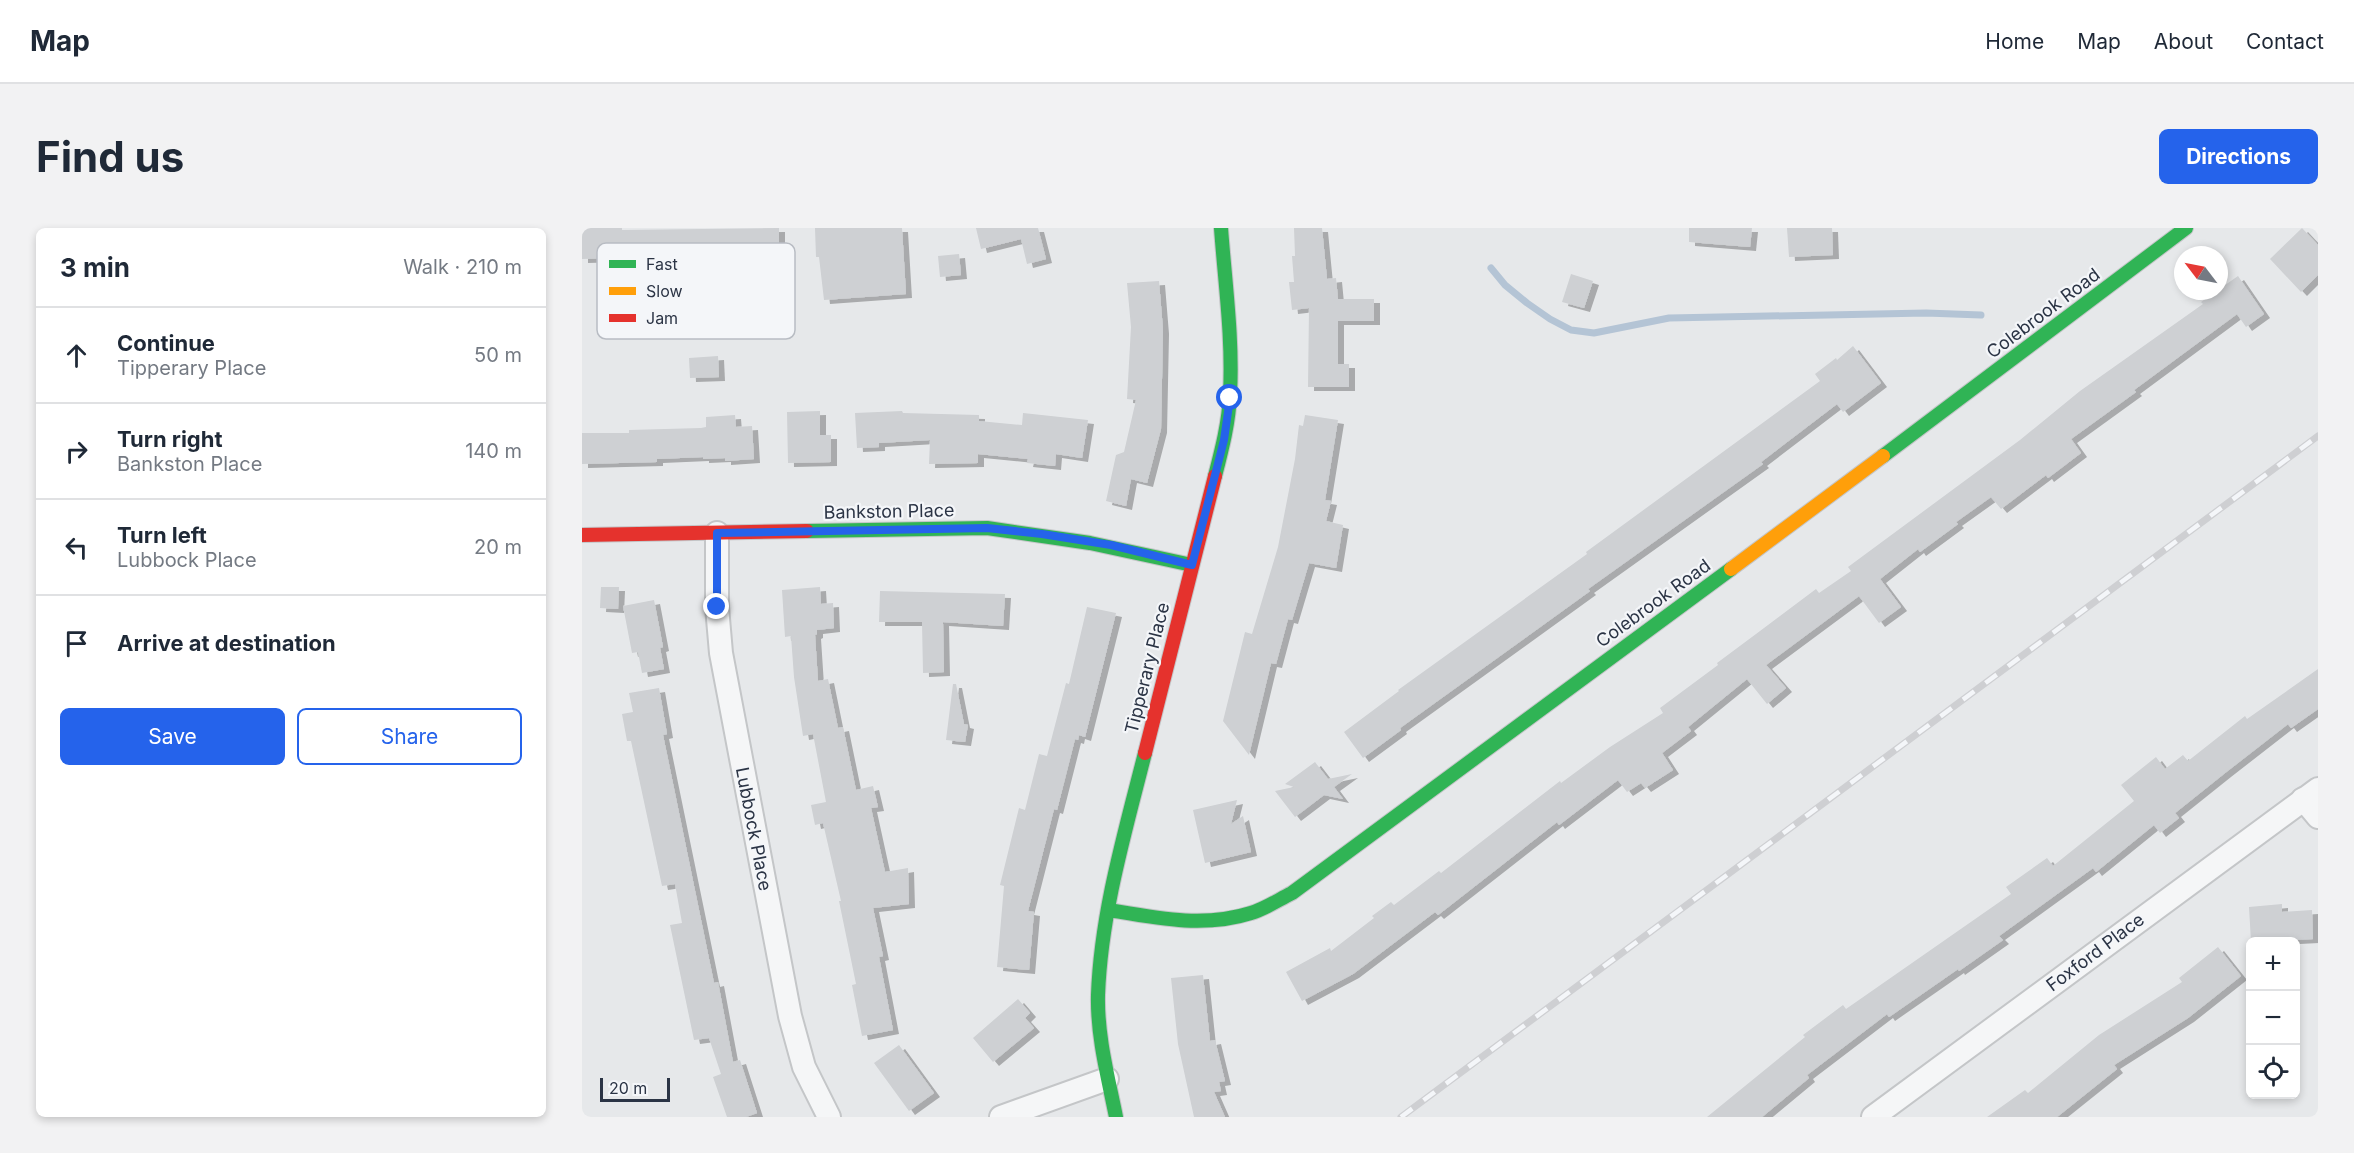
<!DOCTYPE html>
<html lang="en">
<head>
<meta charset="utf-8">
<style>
	body { margin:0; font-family:Inter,sans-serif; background:#f2f2f3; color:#1f2937 }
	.controls { position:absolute; right:18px; bottom:18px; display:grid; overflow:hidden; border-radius:9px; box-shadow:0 3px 9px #0003 }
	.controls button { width:54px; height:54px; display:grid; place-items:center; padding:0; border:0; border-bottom:2px solid #e0e1e3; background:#fff; color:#1f2937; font:30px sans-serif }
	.compass { position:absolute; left:1592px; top:18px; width:54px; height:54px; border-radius:50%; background:#fff; box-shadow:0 3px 9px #0003; rotate:302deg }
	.scale { position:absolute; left:18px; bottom:15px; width:70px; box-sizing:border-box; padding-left:6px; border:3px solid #2b3445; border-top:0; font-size:16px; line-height:21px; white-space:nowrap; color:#2b3445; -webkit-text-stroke:4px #f4f6f9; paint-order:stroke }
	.stop { position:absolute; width:18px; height:18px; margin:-14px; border:4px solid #2563eb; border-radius:50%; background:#fff }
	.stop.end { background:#2563eb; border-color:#fff; box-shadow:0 2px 6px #0008 }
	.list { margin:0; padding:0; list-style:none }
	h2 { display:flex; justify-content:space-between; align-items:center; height:78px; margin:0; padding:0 24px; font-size:26px }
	h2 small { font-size:20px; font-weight:400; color:#747a83 }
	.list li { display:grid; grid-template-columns:39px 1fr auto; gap:18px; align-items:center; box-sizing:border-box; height:96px; padding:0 24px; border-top:2px solid #e0e1e3 }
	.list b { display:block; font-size:22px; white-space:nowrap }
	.list p { margin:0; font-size:20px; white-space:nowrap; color:#747a83 }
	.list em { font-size:20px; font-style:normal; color:#747a83 }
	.actions { display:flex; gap:12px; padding:18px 24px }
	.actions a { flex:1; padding:14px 0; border:2px solid #2563eb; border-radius:9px; text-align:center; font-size:21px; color:#2563eb }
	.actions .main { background:#2563eb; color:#fff }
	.icon { flex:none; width:33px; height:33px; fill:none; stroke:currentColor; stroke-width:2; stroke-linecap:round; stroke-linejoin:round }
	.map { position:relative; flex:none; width:1736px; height:889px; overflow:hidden; border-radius:9px }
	header { display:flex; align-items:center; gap:36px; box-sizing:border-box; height:84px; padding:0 30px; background:#fff; border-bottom:2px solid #e0e1e3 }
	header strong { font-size:28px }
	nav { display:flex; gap:33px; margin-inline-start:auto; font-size:21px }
	.intro { display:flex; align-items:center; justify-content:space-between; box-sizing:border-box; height:144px; padding:0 36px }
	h1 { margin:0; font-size:42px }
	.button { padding:15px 27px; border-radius:9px; background:#2563eb; color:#fff; font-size:21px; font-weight:700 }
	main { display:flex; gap:36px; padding:0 36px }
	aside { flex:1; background:#fff; border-radius:9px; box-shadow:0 3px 9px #0003 }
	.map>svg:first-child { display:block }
</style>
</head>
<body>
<header>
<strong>Map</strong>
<nav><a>Home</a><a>Map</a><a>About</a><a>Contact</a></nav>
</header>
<div class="intro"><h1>Find us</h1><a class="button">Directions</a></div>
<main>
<aside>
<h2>3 min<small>Walk · 210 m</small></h2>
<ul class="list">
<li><svg class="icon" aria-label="ahead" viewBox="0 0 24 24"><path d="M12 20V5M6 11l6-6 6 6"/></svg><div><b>Continue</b><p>Tipperary Place</p></div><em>50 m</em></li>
<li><svg class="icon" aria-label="right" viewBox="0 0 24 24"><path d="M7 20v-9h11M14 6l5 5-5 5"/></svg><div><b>Turn right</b><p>Bankston Place</p></div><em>140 m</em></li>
<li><svg class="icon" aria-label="left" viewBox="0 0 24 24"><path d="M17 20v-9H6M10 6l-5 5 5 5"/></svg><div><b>Turn left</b><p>Lubbock Place</p></div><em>20 m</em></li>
<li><svg class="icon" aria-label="arrive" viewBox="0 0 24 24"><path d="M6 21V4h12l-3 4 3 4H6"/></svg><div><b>Arrive at destination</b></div></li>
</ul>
<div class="actions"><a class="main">Save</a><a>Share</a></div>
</aside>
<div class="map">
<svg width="1736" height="889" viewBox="0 0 1736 889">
	<defs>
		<filter id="shadow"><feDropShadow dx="6" dy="4" stdDeviation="0" flood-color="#0004"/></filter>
	</defs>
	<rect width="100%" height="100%" fill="#e6e8ea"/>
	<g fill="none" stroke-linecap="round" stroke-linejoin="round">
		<!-- stream -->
		<polyline stroke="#b4c4d5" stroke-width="7" points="909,40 923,57 945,75 968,91 989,102 1012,105 1087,90 1344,85 1399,87"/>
	</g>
	<!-- building -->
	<g fill="#ced0d3" filter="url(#shadow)">
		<polygon points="0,0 40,0 40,2 197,0 197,27 124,28 124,32 66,33 66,29 0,31"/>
		<polygon points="233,0 320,0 324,66 242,72 237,29 234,29"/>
		<polygon points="394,0 456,0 464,31 445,36 439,11 399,21"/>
		<polygon points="712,0 740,0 745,51 754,50 756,71 792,71 792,93 756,93 756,136 767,136 767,159 726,159 727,80 710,82 707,54 712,54 710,28 713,28"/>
		<polygon points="1107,0 1170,0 1168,19 1107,14"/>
		<polygon points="1205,0 1250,0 1251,27 1207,29"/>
		<polygon points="1720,0 1736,17 1736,47 1719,64 1688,31"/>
		<polygon points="377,26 379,47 358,49 356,28"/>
		<polygon points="989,46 1011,53 1002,80 980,74"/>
		<polygon points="1656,48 1682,86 1664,99 1655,86 1552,162 1554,164 1489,211 1499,225 1466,250 1464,247 1419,281 1409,269 1374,294 1376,296 1338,324 1336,321 1298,351 1319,379 1297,395 1277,368 1184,437 1204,460 1185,476 1165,451 1106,499 1109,503 1080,525 1091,542 1063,560 1059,555 1045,564 1036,552 977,597 975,594 856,687 853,684 771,746 720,773 704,744 748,720 749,723 792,690 790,688 809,674 812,677 857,643 859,645 978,553 979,555 1028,519 1081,485 1078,480 1136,437 1135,435 1174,406 1234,361 1237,365 1269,343 1266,339 1438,212 1498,163 1621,76 1619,74"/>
		<polygon points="577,53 581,102 579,201 565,255 549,251 544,278 524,273 534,227 542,224 554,172 545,171 549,99 545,55"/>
		<polygon points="1271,118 1299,155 1261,184 1255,176 1179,234 1181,236 1006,361 1008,363 818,500 819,502 781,530 762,504 817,463 816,462 1005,326 1004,324 1238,153 1233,146 1254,130 1255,132"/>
		<polygon points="136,128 137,149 108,150 107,130"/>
		<polygon points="238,183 238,207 249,207 249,234 206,235 205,184"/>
		<polygon points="320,183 321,185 397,187 397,193 440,197 441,185 506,192 500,230 474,226 473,238 445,235 446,231 396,226 396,235 347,236 348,212 297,215 297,219 275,220 273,185"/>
		<polygon points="153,187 154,199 170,198 172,231 143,233 143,230 121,231 121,229 75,231 75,234 0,236 0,205 47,205 47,202 119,200 124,199 124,189"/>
		<polygon points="723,187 756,192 743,272 749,273 744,293 761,297 754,340 727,335 710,392 706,391 694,436 689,435 667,527 641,493 663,404 670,406 696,319 713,231 717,197 721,198"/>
		<polygon points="19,359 37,359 36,381 18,380"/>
		<polygon points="238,359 239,376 251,375 252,400 235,402 235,406 233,407 236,453 246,451 256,500 261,499 274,562 291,558 296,579 289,580 303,644 326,640 327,676 291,680 301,728 297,729 311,802 280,808 270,757 274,756 257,673 259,673 241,595 233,597 229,577 244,574 231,506 221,508 212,449 209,408 203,409 200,362"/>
		<polygon points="298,363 423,366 421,398 361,394 362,444 341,445 340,394 297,394"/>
		<polygon points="72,372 81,419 78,420 82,441 60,445 56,424 50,425 41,378"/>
		<polygon points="505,379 534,385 503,509 497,507 496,512 493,511 475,582 472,581 446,683 452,684 447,742 415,739 422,658 418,657 437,580 443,582 457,526 465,528 484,455 487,456"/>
		<polygon points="1736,441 1736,481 1709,500 1706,496 1643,545 1593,585 1597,590 1578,605 1572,597 1514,644 1511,640 1417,708 1421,712 1377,743 1376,741 1307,789 1305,786 1225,847 1227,850 1180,889 1125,889 1223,809 1221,807 1261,777 1264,781 1429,666 1424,659 1465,630 1471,638 1552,573 1539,557 1574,529 1583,541 1601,527 1606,533 1663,488 1665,491"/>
		<polygon points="371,456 374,456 382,496 386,497 383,514 364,512"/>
		<polygon points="77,460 85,506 81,507 132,755 136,754 151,834 158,832 175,885 164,889 145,889 131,849 139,846 127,810 112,812 88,697 100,695 93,656 80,658 49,513 45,513 40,486 51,484 47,465"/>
		<polygon points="733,534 746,551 770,546 752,559 761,571 742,567 713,589 693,563 712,559 703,556"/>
		<polygon points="655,572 649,596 661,588 669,624 623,635 611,582"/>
		<polygon points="1700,676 1700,684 1730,682 1731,711 1669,714 1667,679"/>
		<polygon points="1636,719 1659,748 1606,790 1532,837 1535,841 1475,889 1405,889 1443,862 1446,865 1517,807 1600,754 1597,750"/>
		<polygon points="621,747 628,813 633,812 643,853 637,854 639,863 632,864 643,889 612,889 596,816 589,750"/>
		<polygon points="436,771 448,785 443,790 452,800 411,834 391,810"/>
		<polygon points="317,817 352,865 327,883 292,835"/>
	</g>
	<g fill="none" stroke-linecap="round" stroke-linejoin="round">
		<defs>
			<g id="street">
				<polyline points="135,305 135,379 139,425 208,788 222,839 247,889"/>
				<polyline points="1721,571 1736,589"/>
				<polyline points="419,889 525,851"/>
				<polyline points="1291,889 1736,561"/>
			</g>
			<g id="fast">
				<polyline points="1301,228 1604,0"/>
				<path d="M 633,248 C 640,221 647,194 648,166 C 651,111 643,55 639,0"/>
				<polyline points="225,303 405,300 508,315 610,337"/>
				<path d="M 527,682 C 574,690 622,700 669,685 C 683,681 696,672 710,665 L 1149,341"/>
				<path d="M 534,889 C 526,849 515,808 516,767 C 519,685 543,604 563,525"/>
			</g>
			<polyline id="slow" points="1149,341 1301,228"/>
			<g id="jam">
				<polyline points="0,307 225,303"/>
				<polyline points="563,525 633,248"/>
			</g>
		</defs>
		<!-- street casing -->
		<use href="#street" stroke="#c4c6c8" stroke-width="26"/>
		<!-- fast casing -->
		<use href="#fast" stroke="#c4c6c8" stroke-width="16"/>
		<!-- slow casing -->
		<use href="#slow" stroke="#c4c6c8" stroke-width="16"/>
		<!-- jam casing -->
		<use href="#jam" stroke="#c4c6c8" stroke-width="16"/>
		<!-- street -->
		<use href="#street" stroke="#f5f6f7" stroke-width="22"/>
		<!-- fast -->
		<use href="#fast" stroke="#30b455" stroke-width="14"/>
		<!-- slow -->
		<use href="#slow" stroke="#ff9f0a" stroke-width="14"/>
		<!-- jam -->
		<use href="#jam" stroke="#e5322d" stroke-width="14"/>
		<defs>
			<polyline id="rail" points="819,889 1736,208"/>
		</defs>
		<!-- rail casing -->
		<use href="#rail" stroke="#cecfd2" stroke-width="7"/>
		<!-- rail -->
		<use href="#rail" stroke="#f4f6f9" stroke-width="4.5" stroke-dasharray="14" stroke-linecap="butt"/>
	</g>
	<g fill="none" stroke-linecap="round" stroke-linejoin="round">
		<!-- route -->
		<polyline stroke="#2563eb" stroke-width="8" points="135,379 135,305 405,300 460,306 529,317 610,337 642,212 648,170"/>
	</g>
	<g text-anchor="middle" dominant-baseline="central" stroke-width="4.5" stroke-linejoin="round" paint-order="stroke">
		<!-- street labels -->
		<g font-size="18" fill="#2b3445" stroke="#f4f6f9">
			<text transform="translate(1461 85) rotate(-37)">Colebrook Road</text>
			<text transform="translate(307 283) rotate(-1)">Bankston Place</text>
			<text transform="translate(1071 375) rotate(-36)">Colebrook Road</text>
			<text transform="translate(565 440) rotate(-76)">Tipperary Place</text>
			<text transform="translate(172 601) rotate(79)">Lubbock Place</text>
			<text transform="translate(1513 724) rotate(-37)">Foxford Place</text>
		</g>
	</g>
	<!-- legend -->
	<rect x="15" y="15" width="198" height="96" rx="9" fill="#f4f6f9" stroke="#b8bcc3" stroke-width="1.5"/>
	<rect x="27" y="32" width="27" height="8" fill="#30b455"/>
	<rect x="27" y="59" width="27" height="8" fill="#ff9f0a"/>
	<rect x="27" y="86" width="27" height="8" fill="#e5322d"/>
	<g font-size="16" fill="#2b3445">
		<text x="64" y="42">Fast</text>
		<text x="64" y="69">Slow</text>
		<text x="64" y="96">Jam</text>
	</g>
</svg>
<div class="controls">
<button>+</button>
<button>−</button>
<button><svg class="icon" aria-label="locate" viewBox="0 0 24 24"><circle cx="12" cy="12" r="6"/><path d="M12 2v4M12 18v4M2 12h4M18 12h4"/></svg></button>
</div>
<svg class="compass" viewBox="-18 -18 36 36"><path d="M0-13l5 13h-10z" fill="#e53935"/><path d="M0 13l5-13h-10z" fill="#747a83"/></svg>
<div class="scale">20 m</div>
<div class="stop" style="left:648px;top:170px"></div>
<div class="stop end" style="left:135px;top:379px"></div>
</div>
</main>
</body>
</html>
